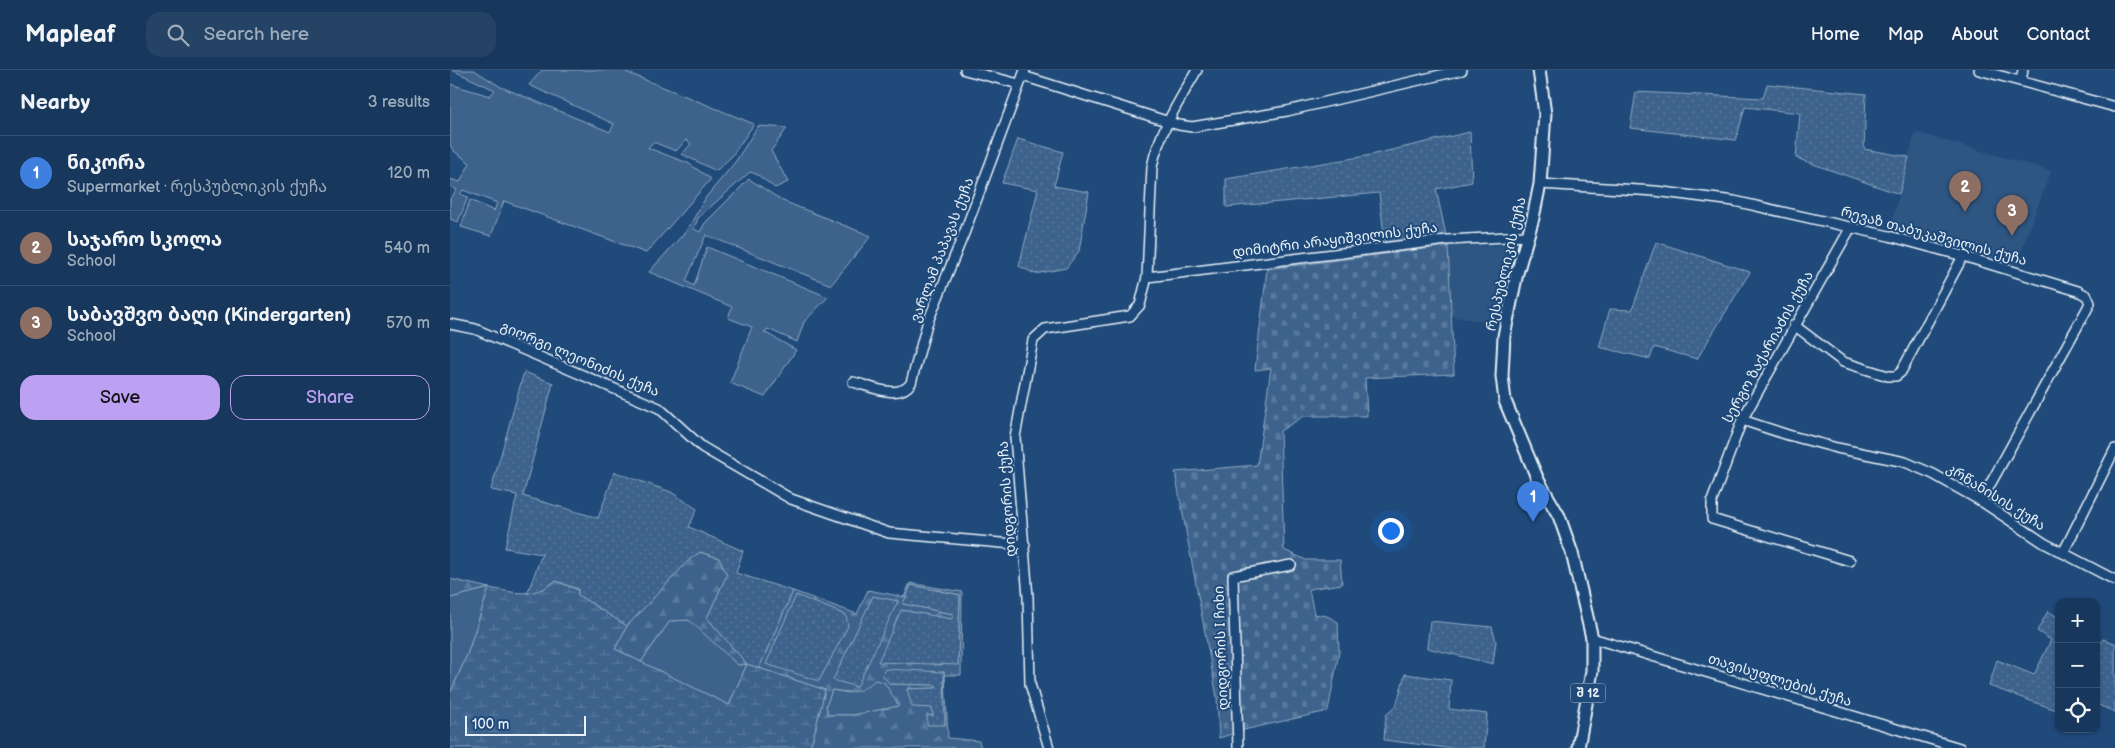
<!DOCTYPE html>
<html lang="en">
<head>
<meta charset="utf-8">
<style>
	body { margin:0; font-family:"Balsamiq Sans","Noto Sans Georgian",sans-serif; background:#244365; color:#f1f3f6 }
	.controls { position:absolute; right:15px; bottom:15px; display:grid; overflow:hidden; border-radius:10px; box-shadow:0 1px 4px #0004 }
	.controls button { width:45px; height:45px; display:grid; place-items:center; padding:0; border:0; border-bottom:1px solid #365272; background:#17385c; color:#f1f3f6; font:25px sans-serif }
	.scale { position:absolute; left:15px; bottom:12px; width:121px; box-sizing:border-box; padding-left:5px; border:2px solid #e8f1f8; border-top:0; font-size:14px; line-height:18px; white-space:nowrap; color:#e8f1f8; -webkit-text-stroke:4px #1f4a7a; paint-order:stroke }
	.you { position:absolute; left:940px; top:460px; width:18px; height:18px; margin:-12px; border:4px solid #fff; border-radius:50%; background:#1a73e8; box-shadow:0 0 0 8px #1a73e833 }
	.badge { display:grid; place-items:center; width:32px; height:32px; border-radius:50%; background:#bca0f2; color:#fff; font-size:16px; font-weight:700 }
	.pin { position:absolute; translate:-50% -41px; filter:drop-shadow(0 1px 2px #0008) }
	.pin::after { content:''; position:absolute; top:26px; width:18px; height:15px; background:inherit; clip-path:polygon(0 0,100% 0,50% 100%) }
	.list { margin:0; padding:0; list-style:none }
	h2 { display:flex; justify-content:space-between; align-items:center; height:65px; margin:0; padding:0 20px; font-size:21px }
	h2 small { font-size:16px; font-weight:400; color:#9eacbb }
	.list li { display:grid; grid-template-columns:32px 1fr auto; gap:15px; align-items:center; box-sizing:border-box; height:75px; padding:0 20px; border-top:1px solid #365272 }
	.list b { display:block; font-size:19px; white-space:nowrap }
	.list p { margin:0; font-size:16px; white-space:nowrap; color:#9eacbb }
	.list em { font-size:16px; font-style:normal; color:#9eacbb }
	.actions { display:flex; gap:10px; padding:15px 20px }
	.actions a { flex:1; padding:11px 0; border:1px solid #bca0f2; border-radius:15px; text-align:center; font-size:18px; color:#bca0f2 }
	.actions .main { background:#bca0f2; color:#111 }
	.icon { flex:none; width:28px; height:28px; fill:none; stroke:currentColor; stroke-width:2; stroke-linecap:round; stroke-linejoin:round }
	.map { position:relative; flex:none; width:1665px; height:678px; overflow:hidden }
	header { display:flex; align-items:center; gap:30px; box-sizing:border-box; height:70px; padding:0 25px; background:#17385c; border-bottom:1px solid #365272 }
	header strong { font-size:24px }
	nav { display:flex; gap:28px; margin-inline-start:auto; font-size:18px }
	.search { width:350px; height:45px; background:#244365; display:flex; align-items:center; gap:12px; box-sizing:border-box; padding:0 18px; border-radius:15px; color:#9eacbb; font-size:19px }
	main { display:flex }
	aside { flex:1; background:#17385c }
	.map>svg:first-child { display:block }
</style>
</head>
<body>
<header>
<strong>Mapleaf</strong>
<div class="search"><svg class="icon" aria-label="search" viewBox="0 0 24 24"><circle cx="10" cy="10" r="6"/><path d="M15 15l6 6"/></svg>Search here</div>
<nav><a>Home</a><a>Map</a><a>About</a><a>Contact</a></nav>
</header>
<main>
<aside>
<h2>Nearby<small>3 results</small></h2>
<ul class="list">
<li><span class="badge" style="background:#3f7fe0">1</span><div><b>ნიკორა</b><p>Supermarket · რესპუბლიკის ქუჩა</p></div><em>120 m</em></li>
<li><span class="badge" style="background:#8d6e63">2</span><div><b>საჯარო სკოლა</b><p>School</p></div><em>540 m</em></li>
<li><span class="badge" style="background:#8d6e63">3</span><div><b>საბავშვო ბაღი (Kindergarten)</b><p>School</p></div><em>570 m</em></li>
</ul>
<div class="actions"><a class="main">Save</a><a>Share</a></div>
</aside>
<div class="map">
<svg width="1665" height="678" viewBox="0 0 1665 678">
	<defs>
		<pattern id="forest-firs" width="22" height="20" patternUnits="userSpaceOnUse" patternTransform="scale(1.25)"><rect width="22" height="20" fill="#3c628c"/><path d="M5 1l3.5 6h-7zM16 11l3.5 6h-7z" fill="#58799d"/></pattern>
		<pattern id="wetland-marsh" width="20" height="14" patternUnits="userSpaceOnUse" patternTransform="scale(1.25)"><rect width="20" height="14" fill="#3c628c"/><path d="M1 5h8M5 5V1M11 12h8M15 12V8" fill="none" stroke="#58799d"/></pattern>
		<pattern id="cemetery-stones" width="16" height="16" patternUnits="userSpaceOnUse" patternTransform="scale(1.25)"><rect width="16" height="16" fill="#3c628c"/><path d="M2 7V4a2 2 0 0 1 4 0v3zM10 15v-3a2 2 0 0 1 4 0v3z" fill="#58799d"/></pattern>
		<pattern id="garden-dots" width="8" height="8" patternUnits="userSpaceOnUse" patternTransform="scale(1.25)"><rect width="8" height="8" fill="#3c628c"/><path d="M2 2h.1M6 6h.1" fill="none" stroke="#58799d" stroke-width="1.8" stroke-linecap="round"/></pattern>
	</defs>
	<rect width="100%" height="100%" fill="#1f4a7a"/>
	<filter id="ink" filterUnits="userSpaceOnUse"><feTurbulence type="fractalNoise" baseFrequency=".02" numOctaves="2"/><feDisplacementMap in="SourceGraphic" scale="10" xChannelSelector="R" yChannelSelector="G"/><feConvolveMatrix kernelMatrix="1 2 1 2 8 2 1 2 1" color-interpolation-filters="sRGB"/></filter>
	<g filter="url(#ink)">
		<!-- built -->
		<g fill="#2e5683">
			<polygon points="1465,62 1601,101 1566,194 1440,160"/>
			<polygon points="1062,175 1064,183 1049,253 1002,247 998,176"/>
		</g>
		<!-- green -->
		<g fill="#3c628c" stroke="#92aac2">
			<polygon points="2,0 24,0 51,17 160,62 164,54 79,15 92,0 171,0 304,54 282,86 266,101 232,84 241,74 236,70 226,81 203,72 198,78 238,93 261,109 196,183 54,131 41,166 11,157 20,130 44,141 47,133 13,120 10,124 18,127 8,152 0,149 0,129 7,120 0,116 0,109 10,112 20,93 4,81 0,75 0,14 40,26 45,20"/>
			<polygon points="308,56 337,58 321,81 338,112 325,118 308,105 300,102 248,148 244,159 250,162 255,153 299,109 333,131 421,166 381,215 256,165 236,211 244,216 257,177 378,227 354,252 347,272 318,259 314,262 346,280 315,327 280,313 302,257 278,248 282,237 199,202 237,160 256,127 286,91"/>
			<polygon points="39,518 17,585 0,624 0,528"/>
			<polygon points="240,550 288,595 297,594 279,635 191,592 220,551"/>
			<polygon points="425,610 434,612 450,636 403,645 378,645 376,636 382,620 399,623"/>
		</g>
		<!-- forest -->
		<g fill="url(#forest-firs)" stroke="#92aac2" fill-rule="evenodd">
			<polygon points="250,482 269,488 277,505 257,548 297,594 288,595 239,550 220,551 191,592 165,579 177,556 239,490"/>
			<polygon points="0,509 39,518 0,528"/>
			<path d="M 460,513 L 512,522 L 511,605 L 495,605 L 498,668 L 529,671 L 531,678 L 359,678 L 363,668 L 375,620 L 309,598 L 343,521 L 407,544 L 418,520 L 454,527 ZM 461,515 L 510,525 L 508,595 L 451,540 L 502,550 L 503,544 L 453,534 ZM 494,602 L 495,655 L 477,645 L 483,646 L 482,637 L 458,619 L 486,618 L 486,615 L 440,614 ZM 425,610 L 434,612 L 449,636 L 403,645 L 378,645 L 376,636 L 382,620 C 404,623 408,624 425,610 Z"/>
		</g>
		<!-- wetland -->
		<path fill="url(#wetland-marsh)" stroke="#92aac2" d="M 106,511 L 128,520 L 128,525 L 177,556 L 165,579 L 279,635 L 297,594 L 375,620 L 363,668 L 359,678 L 0,678 L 0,624 L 17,585 L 39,518 C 68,523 79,528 106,511 Z"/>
		<!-- cemetery -->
		<polygon fill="url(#cemetery-stones)" stroke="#92aac2" points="998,176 1004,304 915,308 917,346 854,346 830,361 834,480 856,490 890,490 892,514 859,519 864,544 877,546 888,552 889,582 878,641 798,659 769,668 767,627 725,402 807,395 821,298 805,300 817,199"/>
		<!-- garden -->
		<g fill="url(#garden-dots)" stroke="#92aac2">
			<polygon points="1317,14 1416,24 1414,79 1459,87 1449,124 1346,88 1350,43 1295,37 1286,70 1180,58 1186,22 1313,28"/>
			<polygon points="1020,62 1022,112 986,119 996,165 935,173 929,123 776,137 776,109 916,86"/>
			<polygon points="568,69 613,82 604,116 639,122 629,181 616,198 585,204 569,196 588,120 552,113"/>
			<polygon points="1206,172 1300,202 1247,289 1204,277 1200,289 1149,277 1160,239 1182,240"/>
			<polygon points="74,302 103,313 73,426 148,448 165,402 221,422 247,439 239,457 293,481 286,503 343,521 309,598 297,594 257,548 277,505 269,488 250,482 239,490 177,556 128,525 128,519 106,511 93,519 77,524 92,484 55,478 67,425 41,420"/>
			<polygon points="461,515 510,525 508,595 428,592 451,540 502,549 503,544 453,534"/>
			<polygon points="346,525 396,545 398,556 369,611 316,594"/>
			<polygon points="423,526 448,531 407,617 383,610"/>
			<polygon points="1598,541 1609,548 1609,641 1539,616 1547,590 1584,605 1601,570 1587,561"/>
			<polygon points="980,551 1042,557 1046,571 1043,594 977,578"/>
			<polygon points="1653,569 1665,573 1665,642 1646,634 1646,579"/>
			<polygon points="435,599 494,602 495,655 477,655 477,645 483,646 482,638 462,637 457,619 486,618 486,615 440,614 432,605"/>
			<polygon points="955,604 1001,610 999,639 1037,644 1034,678 997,678 934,670 936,645 946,636"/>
		</g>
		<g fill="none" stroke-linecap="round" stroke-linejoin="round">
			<defs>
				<g id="minor">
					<polyline points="515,0 569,14"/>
					<polyline points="1529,0 1665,37"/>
					<polyline points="573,6 729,55 742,57 837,41 1012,0"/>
					<polyline points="1571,10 1573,0"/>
					<polyline points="1090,114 1205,121 1284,131 1439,166 1513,186 1628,221 1637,226 1640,233 1637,239 1531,431"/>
					<polyline points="697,207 997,170 1077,166"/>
					<polyline points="0,254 25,259 209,338 252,377 341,429 439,463 575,475"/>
					<polyline points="1344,255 1393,292 1438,306 1446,306 1451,302 1513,186"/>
					<path d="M 403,312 C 420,316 449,331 461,313 L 477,254 L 515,161 L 575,0"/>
					<polyline points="1292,350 1338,365 1387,378 1455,392 1483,404 1531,431 1594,473 1665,510"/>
					<polyline points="1613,483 1665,379"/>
					<polyline points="1400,491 1262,449 1262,431 1292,350 1401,157"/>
					<polyline points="1142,568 1510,678"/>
					<path d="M 599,678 L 580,614 L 578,527 L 565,367 L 583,270 L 595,259 L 680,246 L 690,235 L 697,207 L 702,97 C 709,62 729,31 747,0"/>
					<polyline points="788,678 783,506 841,495"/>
				</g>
				<polyline id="major" points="1089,0 1095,44 1090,114 1083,148 1067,203 1054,266 1052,306 1055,331 1088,410 1109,446 1122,483 1142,568 1142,601 1128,678"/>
			</defs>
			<!-- minor casing -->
			<use href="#minor" stroke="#e8f1f8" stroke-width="12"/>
			<!-- major casing -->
			<use href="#major" stroke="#e8f1f8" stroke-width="15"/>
			<!-- minor -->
			<use href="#minor" stroke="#1f4a7a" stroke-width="9"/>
			<!-- major -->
			<use href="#major" stroke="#1f4a7a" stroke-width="11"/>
		</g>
	</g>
	<g text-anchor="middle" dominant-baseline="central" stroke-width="4" stroke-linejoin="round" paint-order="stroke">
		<!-- shield labels -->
		<rect fill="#1f4a7a" stroke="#acbfd2" stroke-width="1" x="1120.5" y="613.5" width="35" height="19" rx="4"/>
		<g font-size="12" font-weight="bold" fill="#e8f1f8">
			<text x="1138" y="623">შ 12</text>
		</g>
		<!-- street labels -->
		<g font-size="14" fill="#e8f1f8" stroke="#1f4a7a">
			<text transform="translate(1484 166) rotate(15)">რევაზ თაბუკაშვილის ქუჩა</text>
			<text transform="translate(885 170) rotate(-7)">დიმიტრი არაყიშვილის ქუჩა</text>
			<text transform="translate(492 180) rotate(-69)">ვარლამ პაპავას ქუჩა</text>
			<text transform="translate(1056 194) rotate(-77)">რესპუბლიკის ქუჩა</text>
			<text transform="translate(1318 277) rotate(-61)">სერგო ზაქარიაძის ქუჩა</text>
			<text transform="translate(130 289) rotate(23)">გიორგი ლეონიძის ქუჩა</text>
			<text transform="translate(1546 427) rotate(32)">კრწანისის ქუჩა</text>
			<text transform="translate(557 429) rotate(-94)">დიდგორის ქუჩა</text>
			<text transform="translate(771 578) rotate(-92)">დიდგორის I ჩიხი</text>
			<text transform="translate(1330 610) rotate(17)">თავისუფლების ქუჩა</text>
		</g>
	</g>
</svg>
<div class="controls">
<button>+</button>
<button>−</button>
<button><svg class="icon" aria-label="locate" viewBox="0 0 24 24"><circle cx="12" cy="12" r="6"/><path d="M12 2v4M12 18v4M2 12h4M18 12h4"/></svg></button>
</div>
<div class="scale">100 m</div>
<div class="you"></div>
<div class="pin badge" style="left:1083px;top:452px;background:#3f7fe0">1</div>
<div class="pin badge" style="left:1515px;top:142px;background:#8d6e63">2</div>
<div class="pin badge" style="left:1562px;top:166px;background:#8d6e63">3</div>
</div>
</main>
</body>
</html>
